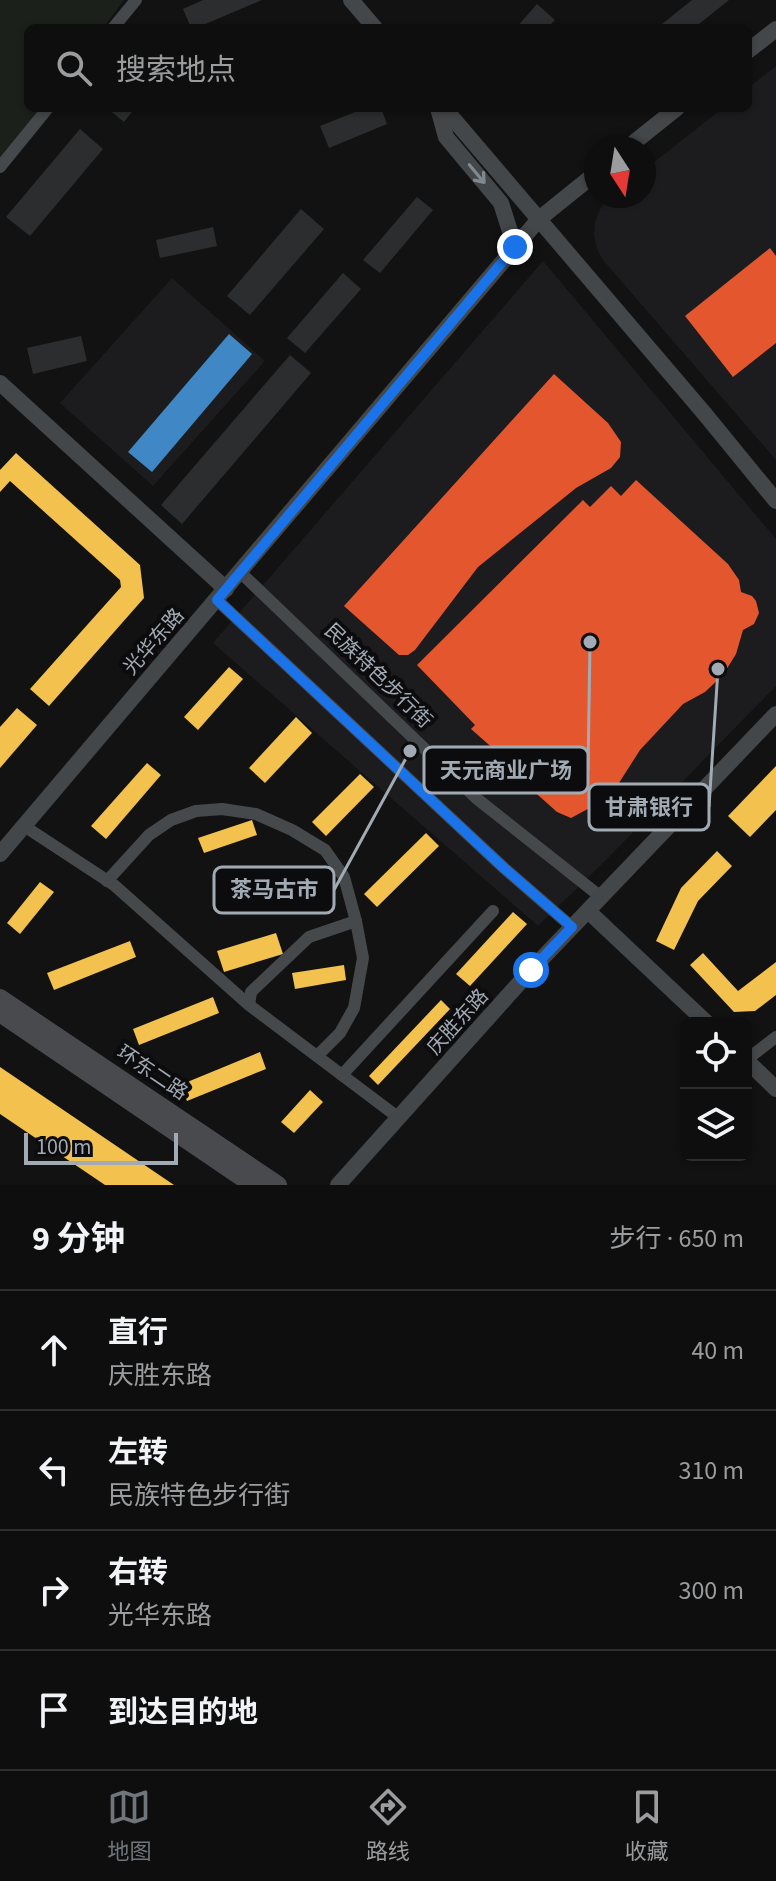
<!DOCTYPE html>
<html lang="zh">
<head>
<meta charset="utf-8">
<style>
	body { margin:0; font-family:"Source Sans 3","Noto Sans SC",sans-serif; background:#171717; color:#f1f3f6 }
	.controls { position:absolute; right:24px; bottom:24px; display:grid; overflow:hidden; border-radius:12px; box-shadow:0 2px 6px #0004 }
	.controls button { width:72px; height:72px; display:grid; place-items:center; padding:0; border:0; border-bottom:2px solid #2e2e2e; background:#0e0e0e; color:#f1f3f6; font:40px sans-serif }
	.compass { position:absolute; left:584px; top:136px; width:72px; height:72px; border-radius:50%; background:#0e0e0e; box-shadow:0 2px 6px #0004; rotate:168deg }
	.scale { position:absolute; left:24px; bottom:20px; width:154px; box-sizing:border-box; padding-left:8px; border:4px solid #a2abb4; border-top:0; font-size:22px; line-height:28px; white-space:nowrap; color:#a2abb4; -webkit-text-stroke:6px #0c0c0e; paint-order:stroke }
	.stop { position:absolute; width:24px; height:24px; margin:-18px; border:6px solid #1a73e8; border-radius:50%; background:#fff }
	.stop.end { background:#1a73e8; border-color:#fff; box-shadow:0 2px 8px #0008 }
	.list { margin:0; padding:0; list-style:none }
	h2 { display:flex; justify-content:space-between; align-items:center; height:104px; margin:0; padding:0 32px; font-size:34px }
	h2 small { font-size:26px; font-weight:400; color:#9b9c9e }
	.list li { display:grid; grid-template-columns:52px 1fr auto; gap:24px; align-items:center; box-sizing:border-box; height:120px; padding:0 32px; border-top:2px solid #2e2e2e }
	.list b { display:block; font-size:30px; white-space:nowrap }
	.list p { margin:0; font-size:26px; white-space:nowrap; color:#9b9c9e }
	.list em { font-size:26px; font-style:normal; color:#9b9c9e }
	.icon { flex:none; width:44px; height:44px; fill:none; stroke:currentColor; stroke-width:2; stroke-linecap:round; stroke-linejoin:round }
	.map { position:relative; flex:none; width:776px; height:1185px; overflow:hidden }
	.search { position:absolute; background:#0e0e0e; box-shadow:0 2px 6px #0004; left:24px; right:24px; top:24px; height:88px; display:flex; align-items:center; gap:20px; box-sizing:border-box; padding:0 28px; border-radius:12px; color:#9b9c9e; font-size:30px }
	.sheet { height:584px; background:#0e0e0e }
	nav { display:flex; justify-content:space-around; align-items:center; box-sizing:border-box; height:112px; border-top:2px solid #2e2e2e; background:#0e0e0e; font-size:22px; color:#9b9c9e }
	nav a { display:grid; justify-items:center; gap:4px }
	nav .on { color:#70757b }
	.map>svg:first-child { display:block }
</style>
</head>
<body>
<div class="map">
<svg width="776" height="1185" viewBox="0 0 776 1185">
	<rect width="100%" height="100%" fill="#121212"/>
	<!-- built -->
	<g fill="#1c1c1e">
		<polygon points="776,66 776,460 603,260 597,249 594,235 595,222 600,209 608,198 611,196 644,196 644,170 723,108 748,108 748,88"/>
		<polygon points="543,261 776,539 776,686 606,860 538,926 213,643"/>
		<polygon points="172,278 265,361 153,486 60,403"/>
	</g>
	<!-- green -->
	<polygon fill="#1b201a" points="0,0 124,0 103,28 28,28 28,108 42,108 0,163"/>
	<!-- homes -->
	<g fill="#f2c14e">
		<polygon points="16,453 140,565 144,598 49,706 30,689 121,587 120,580 10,481 0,492 0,470"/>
		<polygon points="229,667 243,679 198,730 184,717"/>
		<polygon points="17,708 37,725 0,768 0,727"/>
		<polygon points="296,717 312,733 265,783 249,768"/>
		<polygon points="147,763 161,775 106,839 91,826"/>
		<polygon points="776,766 776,810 750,837 728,816"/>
		<polygon points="360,774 374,787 326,836 312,822"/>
		<polygon points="252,820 257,835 204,853 198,838"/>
		<polygon points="426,833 439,846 377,907 364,894"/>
		<polygon points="717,851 732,866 698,901 674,950 656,941 681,888"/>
		<polygon points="40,882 54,892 20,934 7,923"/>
		<polygon points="513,912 527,924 470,986 456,974"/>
		<polygon points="276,933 283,954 224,972 217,951"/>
		<polygon points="130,941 136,957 54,990 47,973"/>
		<polygon points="703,953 738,991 776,962 776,995 755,1011 734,1012 690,965"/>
		<polygon points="344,965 346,980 295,989 292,973"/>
		<polygon points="213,997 219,1013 139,1045 133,1029"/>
		<polygon points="441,1000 450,1009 378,1085 369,1076"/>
		<polygon points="260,1052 266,1069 187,1101 180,1085"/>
		<polygon points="0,1067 174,1185 105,1185 0,1114"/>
		<polygon points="310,1090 323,1102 294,1133 281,1122"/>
	</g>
	<!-- shops -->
	<g fill="#e4572e">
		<polygon points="770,248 776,256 776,343 733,377 685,316"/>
		<polygon points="554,374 608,423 621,442 620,457 611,468 576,488 478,567 415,650 408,655 399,655 344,606"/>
		<polygon points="636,480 728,564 739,580 741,592 752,596 756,601 759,613 754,624 743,630 736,654 723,675 705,692 683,704 640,750 610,797 571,818 557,812 493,755 496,751 471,729 475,725 417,665 583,500 590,507 611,486 621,496"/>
	</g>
	<!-- schools -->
	<polygon fill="#3f88c5" points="229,334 252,354 152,472 128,452"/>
	<!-- building -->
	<g fill="#2c2d2e">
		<polygon points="203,0 262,0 196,28 191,28 183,9"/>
		<polygon points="692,0 729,0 694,28 657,28"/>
		<polygon points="537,4 555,20 547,28 516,28"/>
		<polygon points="107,108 135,108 124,122"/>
		<polygon points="365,108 381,108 387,124 329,148 320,126"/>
		<polygon points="80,129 103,149 30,236 6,217"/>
		<polygon points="417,197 433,210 380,273 363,260"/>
		<polygon points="301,209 324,229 250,315 227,296"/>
		<polygon points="213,227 217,246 160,258 156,240"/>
		<polygon points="343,273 361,289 305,353 287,338"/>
		<polygon points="81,336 87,361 33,374 27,348"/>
		<polygon points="290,355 311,373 182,524 161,505"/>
	</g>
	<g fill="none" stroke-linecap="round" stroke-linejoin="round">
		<!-- street -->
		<g stroke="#46494b" stroke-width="12">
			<polyline points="113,28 136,0"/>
			<polyline points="0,167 48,108"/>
			<polyline points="240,572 476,798 601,897"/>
			<polyline points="217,600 504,868 572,927"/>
			<polyline points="24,826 114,885 249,1005 399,1118"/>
			<polyline points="107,881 149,835 171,820 196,811 222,809 256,814 292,830 325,850 344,877 356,921 363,958 354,1008 340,1033 317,1056"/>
			<polyline points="249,1005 251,992 309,937 356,921"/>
			<polyline points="746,1060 776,1037"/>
			<polyline points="342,1075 493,911"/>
		</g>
		<!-- secondary -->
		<g stroke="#444749" stroke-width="16">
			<polyline points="351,0 375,28"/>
			<polyline points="748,51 776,29"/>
			<polyline points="438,108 446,137 501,203 515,247"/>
			<polyline points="444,108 704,413 776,501"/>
			<polyline points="627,148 677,108"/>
			<polyline points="0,383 226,589"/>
			<polyline points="0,854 539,219 596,173"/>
			<polyline points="588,911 707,1023"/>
			<polyline points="746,1060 776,1089"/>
			<polyline points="338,1185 531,970 776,714"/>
		</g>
		<!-- primary -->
		<g stroke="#484a4d" stroke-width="18">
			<polyline points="0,998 278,1185"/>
			<polyline points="0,1013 253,1185"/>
		</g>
	</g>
	<!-- one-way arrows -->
	<defs><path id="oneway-shaft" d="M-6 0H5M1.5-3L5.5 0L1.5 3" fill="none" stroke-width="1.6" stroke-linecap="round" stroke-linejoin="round" transform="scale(2)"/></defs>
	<use stroke="#81888f" href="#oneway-shaft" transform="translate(477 174) rotate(50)"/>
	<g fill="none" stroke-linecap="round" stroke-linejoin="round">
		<!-- route -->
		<polyline stroke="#1a73e8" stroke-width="10" points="515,247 217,600 504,868 572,927 531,970"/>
	</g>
	<g text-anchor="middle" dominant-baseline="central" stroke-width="8" stroke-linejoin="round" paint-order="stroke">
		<!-- street labels -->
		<g font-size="20" fill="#a2abb4" stroke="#0c0c0e">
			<text transform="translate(154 642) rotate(-49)">光华东路</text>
			<text transform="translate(378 676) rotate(44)">民族特色步行街</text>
			<text transform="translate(458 1022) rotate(-48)">庆胜东路</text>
			<text transform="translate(152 1073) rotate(34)">环东二路</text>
		</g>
	</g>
	<!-- callouts -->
	<path fill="none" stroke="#a2abb4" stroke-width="3" d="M590 642L588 770M718 669L709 807M410 751L334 890"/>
	<g fill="#a2abb4" stroke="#0c0c0e" stroke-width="3">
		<circle cx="590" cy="642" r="8"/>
		<circle cx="718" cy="669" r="8"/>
		<circle cx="410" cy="751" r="8"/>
	</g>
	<g fill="#0c0c0e" stroke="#a2abb4" stroke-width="3">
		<rect x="424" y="747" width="164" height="46" rx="8"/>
		<rect x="589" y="784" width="120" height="46" rx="8"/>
		<rect x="214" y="867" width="120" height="46" rx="8"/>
	</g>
	<g font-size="22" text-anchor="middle" font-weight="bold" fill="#a2abb4">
		<text x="506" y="778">天元商业广场</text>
		<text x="649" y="815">甘肃银行</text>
		<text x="274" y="897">茶马古市</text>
	</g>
</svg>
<div class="controls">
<button><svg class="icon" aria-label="locate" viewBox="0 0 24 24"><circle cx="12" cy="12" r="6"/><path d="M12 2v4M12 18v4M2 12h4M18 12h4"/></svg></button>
<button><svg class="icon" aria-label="layers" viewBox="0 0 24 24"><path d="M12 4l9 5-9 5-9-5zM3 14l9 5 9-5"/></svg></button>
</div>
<svg class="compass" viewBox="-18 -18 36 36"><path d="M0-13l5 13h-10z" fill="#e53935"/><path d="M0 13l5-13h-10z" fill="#9b9c9e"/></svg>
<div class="scale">100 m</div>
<div class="stop" style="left:531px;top:970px"></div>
<div class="stop end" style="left:515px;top:247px"></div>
<div class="search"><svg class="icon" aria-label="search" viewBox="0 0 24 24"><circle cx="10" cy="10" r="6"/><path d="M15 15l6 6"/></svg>搜索地点</div>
</div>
<section class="sheet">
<h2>9 分钟<small>步行 · 650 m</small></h2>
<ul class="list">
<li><svg class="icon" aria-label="ahead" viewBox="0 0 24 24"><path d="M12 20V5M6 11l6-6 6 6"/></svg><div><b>直行</b><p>庆胜东路</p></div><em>40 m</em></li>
<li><svg class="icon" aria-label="left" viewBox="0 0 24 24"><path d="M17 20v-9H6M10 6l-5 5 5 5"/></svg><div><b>左转</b><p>民族特色步行街</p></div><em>310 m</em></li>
<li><svg class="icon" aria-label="right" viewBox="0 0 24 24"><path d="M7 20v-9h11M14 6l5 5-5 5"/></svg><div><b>右转</b><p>光华东路</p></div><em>300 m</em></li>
<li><svg class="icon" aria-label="arrive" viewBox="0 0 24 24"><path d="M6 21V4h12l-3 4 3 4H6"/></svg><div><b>到达目的地</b></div></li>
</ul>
</section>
<nav>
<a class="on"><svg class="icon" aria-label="map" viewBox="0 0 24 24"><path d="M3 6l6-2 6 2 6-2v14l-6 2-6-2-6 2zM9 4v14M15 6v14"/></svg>地图</a>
<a><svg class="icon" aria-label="directions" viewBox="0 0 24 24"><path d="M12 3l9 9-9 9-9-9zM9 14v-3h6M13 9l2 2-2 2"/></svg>路线</a>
<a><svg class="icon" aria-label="saved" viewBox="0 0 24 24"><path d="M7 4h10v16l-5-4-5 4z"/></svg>收藏</a>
</nav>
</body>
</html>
